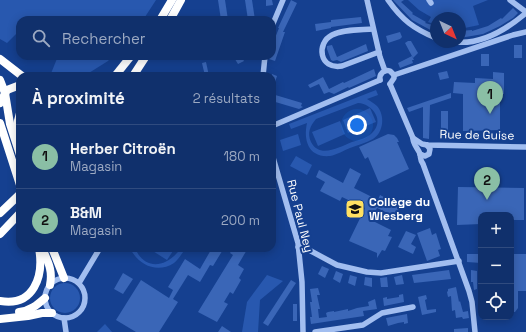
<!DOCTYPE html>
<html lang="fr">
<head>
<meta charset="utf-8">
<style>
	body { margin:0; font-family:"Space Grotesk",sans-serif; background:#1e3c74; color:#f1f3f6 }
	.controls { position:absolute; right:12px; bottom:12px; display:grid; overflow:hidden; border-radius:8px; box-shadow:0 2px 10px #0003 }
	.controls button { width:36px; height:36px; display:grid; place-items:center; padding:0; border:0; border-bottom:1px solid #304b7f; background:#10306c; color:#f1f3f6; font:20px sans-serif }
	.compass { position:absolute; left:430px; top:12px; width:36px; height:36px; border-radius:50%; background:#10306c; box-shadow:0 2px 10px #0003; rotate:137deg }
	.you { position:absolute; left:357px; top:125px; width:14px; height:14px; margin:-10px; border:3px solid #fff; border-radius:50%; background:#1a73e8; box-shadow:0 0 0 6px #1a73e833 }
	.badge { display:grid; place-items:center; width:26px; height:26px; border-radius:50%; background:#8abfa5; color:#111; font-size:13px; font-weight:700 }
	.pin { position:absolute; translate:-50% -33px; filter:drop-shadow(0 1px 2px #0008) }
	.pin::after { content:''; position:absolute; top:21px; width:14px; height:12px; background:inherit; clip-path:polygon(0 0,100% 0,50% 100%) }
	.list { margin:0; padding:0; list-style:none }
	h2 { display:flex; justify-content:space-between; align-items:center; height:52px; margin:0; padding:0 16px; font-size:17px }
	h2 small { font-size:13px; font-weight:400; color:#9ca9c2 }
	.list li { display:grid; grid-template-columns:26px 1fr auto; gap:12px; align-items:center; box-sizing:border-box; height:64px; padding:0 16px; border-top:1px solid #304b7f }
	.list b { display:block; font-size:15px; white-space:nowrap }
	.list p { margin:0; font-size:13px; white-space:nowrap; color:#9ca9c2 }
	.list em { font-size:13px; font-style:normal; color:#9ca9c2 }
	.icon { flex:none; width:22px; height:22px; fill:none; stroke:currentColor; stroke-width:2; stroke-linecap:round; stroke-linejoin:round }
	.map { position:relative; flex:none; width:526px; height:332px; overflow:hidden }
	.search { position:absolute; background:#10306c; box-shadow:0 2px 10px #0003; left:16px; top:16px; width:260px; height:44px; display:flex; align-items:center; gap:10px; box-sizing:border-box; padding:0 14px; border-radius:12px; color:#9ca9c2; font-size:15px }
	.panel { position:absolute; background:#10306c; box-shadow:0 2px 10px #0003; left:16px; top:72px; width:260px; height:180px; border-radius:12px }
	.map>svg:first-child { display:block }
</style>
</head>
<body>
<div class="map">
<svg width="526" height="332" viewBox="0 0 526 332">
	<rect width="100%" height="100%" fill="#154090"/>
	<!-- green -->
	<g fill="#2858af" fill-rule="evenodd">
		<polygon points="0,0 156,0 143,20 20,20 20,30 7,43 0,39"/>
		<polygon points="408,0 488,0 473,6 479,25 460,29 460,18 436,18 436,25 428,22 431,17 419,10"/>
		<polygon points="58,56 112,56 108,61 84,76 50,76"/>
		<path d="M 376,90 L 378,95 L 367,99 C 370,101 374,103 377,106 C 385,115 384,132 373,139 C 366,143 357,145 350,148 C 344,150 337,155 330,156 C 309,158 303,141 307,123 L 291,129 L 289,124 ZM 358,103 C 373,104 385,121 372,133 C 367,138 359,140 352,142 C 339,147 320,159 311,142 C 307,133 310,126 316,119 Z"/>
		<polygon points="370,108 376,122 348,133 343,120"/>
		<polygon points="340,121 345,134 318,146 312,132"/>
		<polygon points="298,134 301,145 283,151 280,140"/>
		<polygon points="296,156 312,165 307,175 290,166"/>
		<path d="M 130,248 L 135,248 C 145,272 168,267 181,248 L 186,248 C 182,253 179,259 174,263 C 157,274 138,265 130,248 Z"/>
		<polygon points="148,248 175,248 167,260"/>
		<polygon points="267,275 283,281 260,300 258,332 242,332 247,302"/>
		<circle cx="65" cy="298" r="15"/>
		<polygon points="105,324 112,332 97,332"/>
	</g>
	<!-- building -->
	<g fill="#3a66b7">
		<polygon points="218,0 225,0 228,20 221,20"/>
		<polygon points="245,0 252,0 255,20 248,20"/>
		<polygon points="266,0 272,0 273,5 266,6"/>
		<polygon points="291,0 297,3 283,32 285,32 275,61 269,59 269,56 272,56 272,50 274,44 273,43 279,28 278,28"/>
		<polygon points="393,0 404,0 401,2 413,13 412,14 426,22 425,23 436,26 436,33 412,20"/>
		<polygon points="513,8 518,13 513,18 500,26 483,34 460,38 460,31 472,30 472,31 488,26 501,18 502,19"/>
		<polygon points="361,17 362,23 331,27 331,28 316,31 315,24 331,22 331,20"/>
		<polygon points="400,32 402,37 400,39 388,43 386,36"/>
		<polygon points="408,41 411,41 418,53 413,58 405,43"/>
		<polygon points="366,44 368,51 341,62 337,60 333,61 331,60 327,49 327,46 332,45 337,57"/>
		<rect x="514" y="45" width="8" height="13"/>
		<rect x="481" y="54" width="8" height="12"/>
		<polygon points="233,56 241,56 244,61 238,64"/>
		<polygon points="412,56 414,60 412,60 413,63 400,68 398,63"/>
		<polygon points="206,62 209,76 205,76 202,63"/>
		<polygon points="374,69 376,76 349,88 348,87 334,94 329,92 324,94 319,84 310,88 308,85 323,77 329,89 343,82 344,83"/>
		<polygon points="447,71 449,78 440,80 438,73"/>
		<polygon points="493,72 504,73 504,94 500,94 500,130 463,131 463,94 453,93 454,82 475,83 475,78 493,79"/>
		<polygon points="272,74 277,76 273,89 272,89"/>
		<polygon points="451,93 451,98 430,105 429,139 423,138 423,107 409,112 407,108"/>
		<polygon points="272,94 302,103 301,106 303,107 299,109 272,101"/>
		<rect x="441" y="111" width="7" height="28"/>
		<polygon points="388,134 394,135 397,138 399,142 397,142 409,169 379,183 368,157 365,159 359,147"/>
		<polygon points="350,168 361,174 354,188 378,200 380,195 401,206 396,217 377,208 371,220 391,230 388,236 392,237 385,251 382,250 377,258 377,253 349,241 365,208 342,197 340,201 320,191 325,182 316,177 319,170 343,183"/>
		<polygon points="458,187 524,188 524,220 511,220 511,215 481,215 481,224 457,225"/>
		<polygon points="430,228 432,235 436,233 441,249 438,250 440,256 427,261 417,233"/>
		<polygon points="406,231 416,235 411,244 416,247 413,254 398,247"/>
		<polygon points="212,248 224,248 213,266 210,265 200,282 188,275 173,299 178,302 159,332 136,332 116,320 141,280 169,298 173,290 168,287 185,259 200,269"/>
		<polygon points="233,248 248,248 238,265 244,269 239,278 241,280 233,294 230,292 224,302 228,304 217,322 198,312 233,255 230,253"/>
		<polygon points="467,254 481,254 481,263 467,262"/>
		<polygon points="511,254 526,254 526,291 518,291 518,308 515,312 511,312"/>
		<polygon points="322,266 329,269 325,278 318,274"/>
		<polygon points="449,270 451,279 414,283 412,275"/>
		<polygon points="471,270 477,271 477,289 474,290 473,282 471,282"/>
		<polygon points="336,271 343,274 340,283 333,279"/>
		<polygon points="123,273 133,279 123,294 114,289"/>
		<polygon points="350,275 357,277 355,286 348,283"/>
		<polygon points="402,275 404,284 396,285 394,277"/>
		<polygon points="365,277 372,278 372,287 364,285"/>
		<polygon points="387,277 388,287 381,287 380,278"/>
		<polygon points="291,280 296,283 268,326 263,323"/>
		<polygon points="456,287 459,302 460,301 463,312 468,311 469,318 463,319 462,317 456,318 455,310 452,311 451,296 448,297 447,292 448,291 448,289"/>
		<polygon points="318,288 320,295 317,295 320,309 318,309 319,318 327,317 326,313 328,312 334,311 334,312 348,309 348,311 357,308 369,306 368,302 375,299 377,309 363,311 364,316 311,324 310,317 312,317 310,302 312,302 310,289"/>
		<polygon points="403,294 404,302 384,306 383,298 387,297 387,299 399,297 399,295"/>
		<polygon points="426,295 427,299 425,300 427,310 436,309 436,312 422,315 418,297"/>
		<rect x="293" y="304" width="4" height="17"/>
		<polygon points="407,314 408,323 404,324 404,322 398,323 388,326 386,318"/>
		<polygon points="222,326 231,332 218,332"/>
		<polygon points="468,328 468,332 454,332 454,329"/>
	</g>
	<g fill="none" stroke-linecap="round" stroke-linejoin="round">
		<!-- minor -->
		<g stroke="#a2bef0" stroke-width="5.5">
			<polyline points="367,0 380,57 385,71"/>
			<path d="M 388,0 C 402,20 414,29 436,38"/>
			<polyline points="429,0 431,3"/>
			<polyline points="510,0 526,12"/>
			<polyline points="272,26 283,0"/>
			<path d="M 373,29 C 360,30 344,29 332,35 C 316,43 319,70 342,66 L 379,52"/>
			<path d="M 455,42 C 482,45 507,29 526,13"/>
			<polyline points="394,75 513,35 526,32"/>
			<polyline points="263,76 265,56"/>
			<path d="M 380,80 C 379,74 384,69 390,71 L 394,75 L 394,78 L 390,84"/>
			<path d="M 390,84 L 413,138 C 413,145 418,148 420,154 C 421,159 420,160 423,164 L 469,291 L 472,302 L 475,332"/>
			<polyline points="272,126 380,80"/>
			<polyline points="413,138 422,144 427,145 526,147"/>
			<polyline points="272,154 298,243 302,282 303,332"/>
			<polyline points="420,154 425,156 429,154 430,149 427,145"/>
			<polyline points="298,247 309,250 337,265 367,272 381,273 459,261"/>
			<circle cx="65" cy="298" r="20"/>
			<polyline points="79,283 100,248"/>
			<polyline points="64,318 66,332"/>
			<polyline points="315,332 363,325 382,313 413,307"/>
		</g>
		<!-- highway -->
		<g stroke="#fff" stroke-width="8">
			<polyline points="160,20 172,0"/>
			<polyline points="170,20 181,0"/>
			<polyline points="0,59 22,76"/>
			<polyline points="115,76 131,56"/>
			<polyline points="133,76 146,56"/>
			<polyline points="0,80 5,93 10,124 20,155"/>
			<polyline points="0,103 7,90 20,85"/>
			<polyline points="0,123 20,185"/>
			<polyline points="17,137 16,128 20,113"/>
			<polyline points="0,213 20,194"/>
			<polyline points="0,234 20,213"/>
			<path d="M 42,248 C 48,262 53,270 50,285"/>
			<polyline points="52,248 64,278"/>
			<path d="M 0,301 C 34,307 44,276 39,248"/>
			<path d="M 19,312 C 30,311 37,305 45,298"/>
			<polyline points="0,319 28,316 42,313 52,313"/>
		</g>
	</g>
	<!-- icons -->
	<defs>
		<symbol id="school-square" viewBox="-11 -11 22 22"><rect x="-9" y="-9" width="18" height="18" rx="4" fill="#ffe062" stroke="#154090"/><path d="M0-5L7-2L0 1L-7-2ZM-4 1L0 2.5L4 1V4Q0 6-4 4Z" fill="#111"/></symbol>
	</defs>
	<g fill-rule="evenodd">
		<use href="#school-square" x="344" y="198" width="22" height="22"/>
	</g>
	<g text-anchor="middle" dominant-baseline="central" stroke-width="4" stroke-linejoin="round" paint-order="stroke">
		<!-- street labels -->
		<g font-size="12" fill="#fff" stroke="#154090">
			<text transform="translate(477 135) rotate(1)">Rue de Guise</text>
			<text transform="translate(300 216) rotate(76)">Rue Paul Ney</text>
		</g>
		<!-- poi labels -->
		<g font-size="12" font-weight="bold" fill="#fff" stroke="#154090" text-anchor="start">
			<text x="369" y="202">Collège du<tspan x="369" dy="14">Wiesberg</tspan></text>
		</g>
	</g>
</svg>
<div class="controls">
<button>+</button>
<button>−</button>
<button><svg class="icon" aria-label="locate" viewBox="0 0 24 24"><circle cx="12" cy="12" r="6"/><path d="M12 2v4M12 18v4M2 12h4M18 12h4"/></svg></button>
</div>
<svg class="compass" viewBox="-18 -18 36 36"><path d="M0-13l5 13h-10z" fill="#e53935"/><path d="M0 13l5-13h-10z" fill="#9ca9c2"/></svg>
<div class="you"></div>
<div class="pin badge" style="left:490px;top:114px">1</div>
<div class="pin badge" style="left:487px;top:200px">2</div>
<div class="search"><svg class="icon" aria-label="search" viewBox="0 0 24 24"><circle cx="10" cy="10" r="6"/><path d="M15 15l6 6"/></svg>Rechercher</div>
<section class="panel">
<h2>À proximité<small>2 résultats</small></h2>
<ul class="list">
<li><span class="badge">1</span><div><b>Herber Citroën</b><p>Magasin</p></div><em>180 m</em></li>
<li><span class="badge">2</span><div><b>B&amp;M</b><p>Magasin</p></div><em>200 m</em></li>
</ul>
</section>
</div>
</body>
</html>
